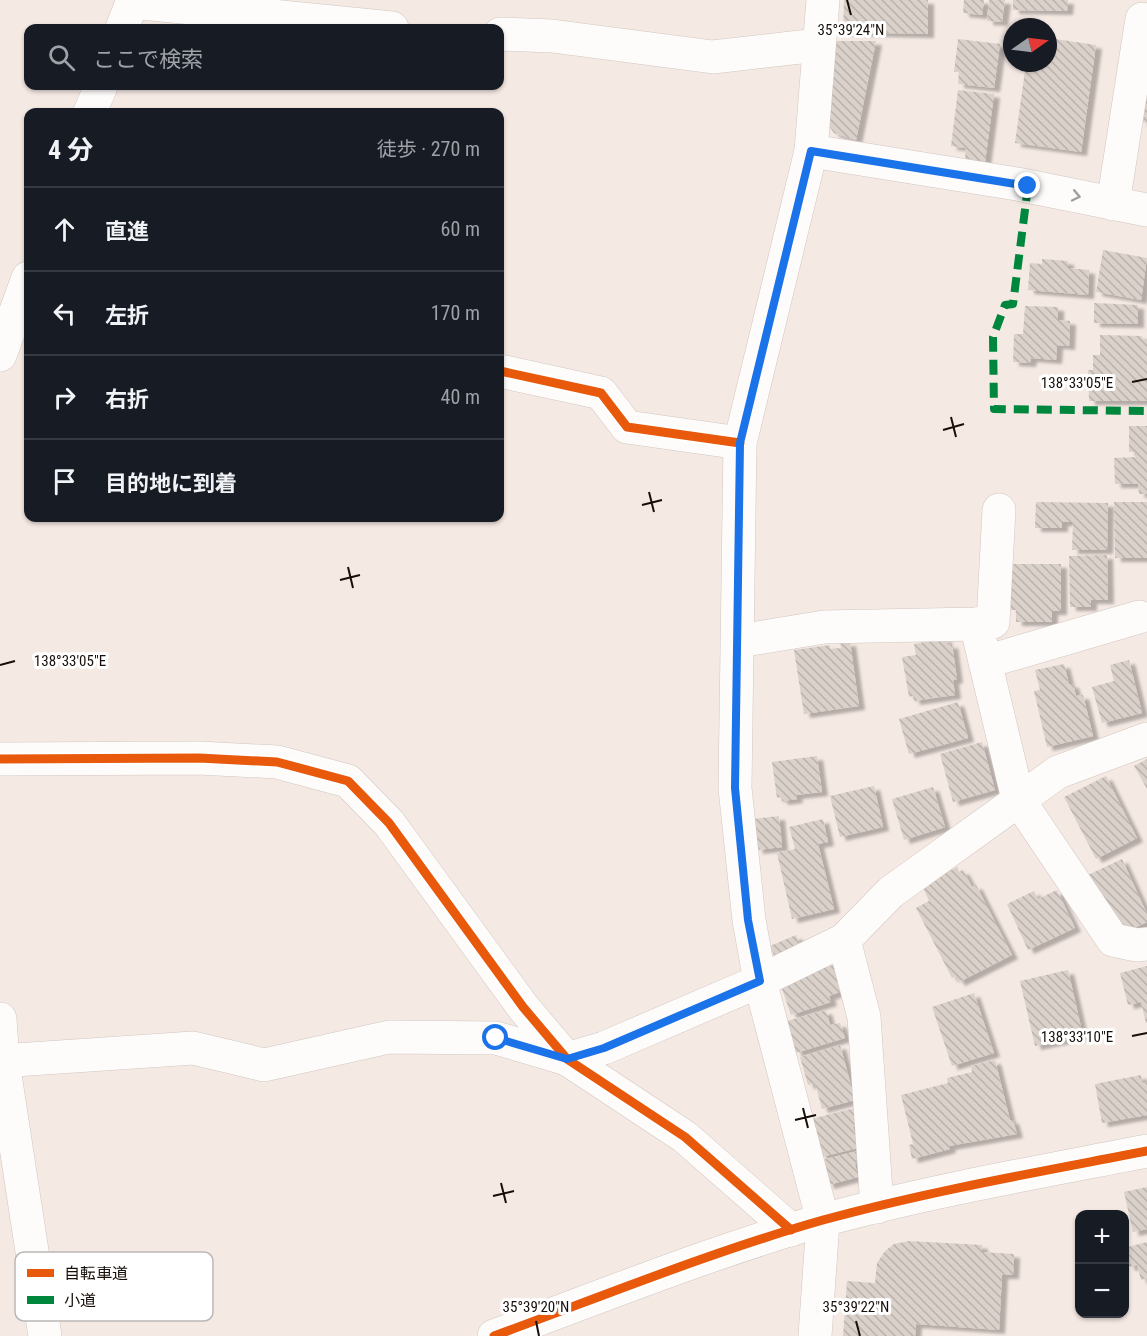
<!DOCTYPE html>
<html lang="ja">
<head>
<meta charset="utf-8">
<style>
	body { margin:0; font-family:"Roboto Condensed","Noto Sans JP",sans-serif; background:#20242c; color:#f1f3f6 }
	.controls { position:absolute; right:18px; bottom:18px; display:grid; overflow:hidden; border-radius:12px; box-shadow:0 2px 4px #0004 }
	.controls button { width:54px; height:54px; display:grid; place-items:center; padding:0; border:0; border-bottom:2px solid #363941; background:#171b24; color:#f1f3f6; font:30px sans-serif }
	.compass { position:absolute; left:1003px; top:18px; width:54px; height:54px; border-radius:50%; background:#171b24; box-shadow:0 2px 4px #0004; rotate:76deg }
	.stop { position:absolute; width:18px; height:18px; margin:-14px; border:4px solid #1a73e8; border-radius:50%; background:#fff }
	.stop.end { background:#1a73e8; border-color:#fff; box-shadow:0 2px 6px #0008 }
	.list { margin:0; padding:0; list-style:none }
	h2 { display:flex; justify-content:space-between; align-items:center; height:78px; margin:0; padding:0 24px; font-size:26px }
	h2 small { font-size:20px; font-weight:400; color:#9ea1a6 }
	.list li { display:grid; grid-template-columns:39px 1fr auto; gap:18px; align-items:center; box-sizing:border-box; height:84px; padding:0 24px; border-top:2px solid #363941 }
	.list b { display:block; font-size:22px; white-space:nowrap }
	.list em { font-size:20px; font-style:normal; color:#9ea1a6 }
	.icon { flex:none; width:33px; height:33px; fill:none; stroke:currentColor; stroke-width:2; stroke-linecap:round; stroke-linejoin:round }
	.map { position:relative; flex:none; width:1147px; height:1336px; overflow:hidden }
	.search { position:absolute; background:#171b24; box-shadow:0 2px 4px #0004; left:24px; top:24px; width:480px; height:66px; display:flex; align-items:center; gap:15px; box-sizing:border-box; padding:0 21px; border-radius:12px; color:#9ea1a6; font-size:22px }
	.panel { position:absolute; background:#171b24; box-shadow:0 2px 4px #0004; left:24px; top:108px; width:480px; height:414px; border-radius:12px }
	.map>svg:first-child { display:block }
</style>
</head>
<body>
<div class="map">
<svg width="1147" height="1336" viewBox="0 0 1147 1336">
	<defs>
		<pattern id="building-back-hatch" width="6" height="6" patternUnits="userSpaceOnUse" patternTransform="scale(1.5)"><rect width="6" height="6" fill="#dad1ca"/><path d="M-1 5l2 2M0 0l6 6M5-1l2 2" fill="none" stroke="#bab2ac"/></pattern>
		<filter id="shadow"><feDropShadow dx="6" dy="4" stdDeviation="1.5" flood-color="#0004"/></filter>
	</defs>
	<rect width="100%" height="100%" fill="#f5e9e3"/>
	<!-- building -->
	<g fill="url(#building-back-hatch)" filter="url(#shadow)">
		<polygon points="844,0 928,0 928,34 843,32"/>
		<polygon points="964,0 984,0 982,15 963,13"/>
		<polygon points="989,0 1005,0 1002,22 987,21"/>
		<polygon points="1013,0 1068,0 1067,11 1013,10"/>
		<polygon points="1048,38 1096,45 1081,152 1015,143 1026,63 1048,63"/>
		<polygon points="958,39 1000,44 994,88 958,84 959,72 954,72"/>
		<polygon points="834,41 876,41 856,140 834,133 827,123"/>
		<polygon points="1147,89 1147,123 1141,122"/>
		<polygon points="958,90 994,94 985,162 965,159 966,148 951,146"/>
		<polygon points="1103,250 1147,258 1141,300 1096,292"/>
		<polygon points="1042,259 1068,261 1068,268 1089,270 1088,295 1028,290 1030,263 1042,264"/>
		<polygon points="1094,303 1138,305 1138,324 1094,323"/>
		<polygon points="1025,306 1058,307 1058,320 1070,321 1069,346 1057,345 1056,360 1031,358 1030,363 1013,362 1014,334 1023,334"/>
		<polygon points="1100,335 1142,336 1142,340 1147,340 1147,401 1089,401 1088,370 1093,370 1093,355 1100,355"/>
		<polygon points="1129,426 1147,426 1147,494 1139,494 1138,484 1115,484 1114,458 1136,457 1136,452 1129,452"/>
		<polygon points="1036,502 1108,503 1107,550 1072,550 1073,522 1062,522 1062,528 1035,528"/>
		<polygon points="1114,502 1147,502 1147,558 1115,558"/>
		<polygon points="1107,555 1108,600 1091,600 1091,607 1070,607 1069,556"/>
		<polygon points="1011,564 1061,564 1061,611 1052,611 1052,622 1016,622 1016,610 1011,610"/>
		<polygon points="946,638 947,645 952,644 957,679 953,680 955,695 914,701 913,696 909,697 902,657 916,655 914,644"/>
		<polygon points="850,642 859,706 804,714 794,650 830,645 830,649 841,648 840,643"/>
		<polygon points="1129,660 1142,713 1102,723 1092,687 1114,681 1110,665"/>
		<polygon points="1064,664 1069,684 1073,684 1076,696 1083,695 1093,736 1047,747 1034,691 1040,690 1035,670"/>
		<polygon points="958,702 968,738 909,754 899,719"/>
		<polygon points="982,742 995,790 953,802 940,754"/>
		<polygon points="817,756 822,792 796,795 797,799 782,801 781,797 777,798 772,762"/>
		<polygon points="1147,759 1147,789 1134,766"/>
		<polygon points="1106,776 1137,838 1096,859 1064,797"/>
		<polygon points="874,786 883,827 840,837 830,796"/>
		<polygon points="933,787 945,827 904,840 892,799"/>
		<polygon points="779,816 782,847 757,850 753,819"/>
		<polygon points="823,819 828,842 818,844 834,909 792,919 777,853 795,849 789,827"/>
		<polygon points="1122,859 1147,914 1147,922 1132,929 1109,921 1088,875"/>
		<polygon points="957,867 959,872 963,870 972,887 976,885 1012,955 959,982 956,976 952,978 916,908 929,901 922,885"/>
		<polygon points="1057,890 1075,928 1028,950 1007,904 1034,891 1038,899"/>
		<polygon points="796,935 802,949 776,960 770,946"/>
		<polygon points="833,965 842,991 829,996 831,1002 791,1015 780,983"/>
		<polygon points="1147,966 1147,1023 1146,1023 1141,1002 1128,1005 1120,973"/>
		<polygon points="1068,970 1083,1036 1035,1046 1020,981"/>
		<polygon points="974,993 994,1053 952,1066 932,1007"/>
		<polygon points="826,1010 830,1025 840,1023 845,1038 796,1053 787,1021"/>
		<polygon points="840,1045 855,1100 822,1109 815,1083 808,1085 800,1057"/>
		<polygon points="995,1060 1010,1120 1013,1120 1017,1134 949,1146 950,1149 912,1159 909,1145 913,1144 901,1095 948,1083 947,1078 972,1072 971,1066"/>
		<polygon points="1141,1075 1142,1083 1147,1082 1147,1115 1102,1123 1095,1084"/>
		<polygon points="855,1108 860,1124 853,1126 858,1148 821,1157 811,1119"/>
		<polygon points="857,1151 860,1162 855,1164 858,1177 828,1185 822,1160"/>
		<polygon points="1147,1187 1147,1229 1133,1232 1124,1192"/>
		<polygon points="909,1241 982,1245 982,1252 1014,1254 1013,1275 1002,1275 999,1330 916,1324 915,1336 843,1336 847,1281 875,1283 877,1263 885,1251 894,1244"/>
		<polygon points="1147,1242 1147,1278 1141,1280 1137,1265 1129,1267 1124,1248"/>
	</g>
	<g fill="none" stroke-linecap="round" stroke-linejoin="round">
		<defs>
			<g id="minor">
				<polyline points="132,2 392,28"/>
				<polyline points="122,28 133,0"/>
				<polyline points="500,34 552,36 713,57 818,45"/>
				<polyline points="90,112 101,86"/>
				<polyline points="811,151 1017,184 1147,210"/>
				<polyline points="1113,204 1142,19"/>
				<polyline points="0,355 28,278"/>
				<polyline points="500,371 601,393 627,427 740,443"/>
				<polyline points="976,624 1018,799 1113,940 1137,945 1147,944"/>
				<polyline points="739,641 824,627 976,624 993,622 999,510"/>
				<polyline points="985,662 1139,617"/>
				<polyline points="0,759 199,758 277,762 348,781 389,823 523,1007 567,1059 685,1137 791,1230"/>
				<polyline points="844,940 864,1017 877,1207"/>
				<polyline points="0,1019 3,1062 45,1336"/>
				<polyline points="0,1061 193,1048 264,1065 389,1037 496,1038 567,1059 604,1048 760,981 844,940 891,892 1058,772 1147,739"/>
				<path d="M 494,1336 C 603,1296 711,1252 823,1220 C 930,1191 1039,1172 1147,1151"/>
				<polyline points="815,1336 823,1221 760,981 749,920 735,788 740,443 811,151 823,0"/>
			</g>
		</defs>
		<!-- minor casing -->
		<use href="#minor" stroke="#d0c6c0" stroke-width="34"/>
		<!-- minor -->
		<use href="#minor" stroke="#fefcfb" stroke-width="33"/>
		<!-- quiet -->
		<polyline stroke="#00873e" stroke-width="8" stroke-dasharray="15 8" stroke-linecap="butt" points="1028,186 1013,304 1005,305 993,337 994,409 1147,411"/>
		<defs>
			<g id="cycleway">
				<polyline points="500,371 601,393 627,427 740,443"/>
				<polyline points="0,759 199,758 277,762 348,781 389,823 523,1007 567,1059 685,1137 791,1230"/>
				<path d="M 494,1336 C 603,1296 711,1252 823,1220 C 930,1191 1039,1172 1147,1151"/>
			</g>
		</defs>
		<!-- cycleway casing -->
		<use href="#cycleway" stroke="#fff" stroke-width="13"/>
		<!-- cycleway -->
		<use href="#cycleway" stroke="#e8590c" stroke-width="9"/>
	</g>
	<!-- one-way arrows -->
	<defs><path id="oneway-chevron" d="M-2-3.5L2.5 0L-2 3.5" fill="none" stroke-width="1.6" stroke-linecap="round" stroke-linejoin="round" transform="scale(1.5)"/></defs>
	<use stroke="#a29d9b" href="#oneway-chevron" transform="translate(1076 196) rotate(12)"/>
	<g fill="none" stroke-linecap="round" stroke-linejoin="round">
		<!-- route -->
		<polyline stroke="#1a73e8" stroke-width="8" points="496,1038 567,1059 604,1048 760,981 748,920 735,788 740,443 811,151 1028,186"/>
	</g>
	<!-- ticks -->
	<path fill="none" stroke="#180f0a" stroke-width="2" d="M 847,0 L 851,15M 1132,382 L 1147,379M 951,417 L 956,437M 943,430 L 964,424M 649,492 L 654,512M 642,505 L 662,500M 348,567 L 353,588M 340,580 L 360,575M 0,665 L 15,661M 1132,1036 L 1147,1033M 803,1108 L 808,1128M 795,1120 L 816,1115M 501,1183 L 506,1203M 493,1196 L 514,1191M 536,1321 L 539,1336M 856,1321 L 860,1336"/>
	<!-- legend -->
	<rect x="15" y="1252" width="198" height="69" rx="9" fill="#fff" stroke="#bab7b6" stroke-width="1.5"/>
	<rect x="27" y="1269" width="27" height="8" fill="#e8590c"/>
	<rect x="27" y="1296" width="27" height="8" fill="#00873e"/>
	<g font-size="16" fill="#180f0a">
		<text x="64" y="1279">自転車道</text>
		<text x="64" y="1306">小道</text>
	</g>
	<g font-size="15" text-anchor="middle" fill="#180f0a" stroke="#fff" stroke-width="6" stroke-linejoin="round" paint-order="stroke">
		<text x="851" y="35">35°39'24"N</text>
		<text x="1077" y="388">138°33'05"E</text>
		<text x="70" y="666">138°33'05"E</text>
		<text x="1077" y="1042">138°33'10"E</text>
		<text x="536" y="1312">35°39'20"N</text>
		<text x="856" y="1312">35°39'22"N</text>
	</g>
</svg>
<div class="controls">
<button>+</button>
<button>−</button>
</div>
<svg class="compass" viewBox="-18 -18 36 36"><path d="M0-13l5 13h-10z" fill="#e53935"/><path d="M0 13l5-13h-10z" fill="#9ea1a6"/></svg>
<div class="stop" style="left:496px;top:1038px"></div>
<div class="stop end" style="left:1028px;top:186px"></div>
<div class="search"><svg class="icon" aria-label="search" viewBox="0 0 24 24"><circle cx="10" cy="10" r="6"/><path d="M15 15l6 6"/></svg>ここで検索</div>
<section class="panel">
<h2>4 分<small>徒歩 · 270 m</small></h2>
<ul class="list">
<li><svg class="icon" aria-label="ahead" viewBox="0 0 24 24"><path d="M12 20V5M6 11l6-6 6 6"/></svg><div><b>直進</b></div><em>60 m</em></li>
<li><svg class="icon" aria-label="left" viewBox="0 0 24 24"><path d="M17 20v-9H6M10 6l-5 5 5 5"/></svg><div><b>左折</b></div><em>170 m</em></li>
<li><svg class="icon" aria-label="right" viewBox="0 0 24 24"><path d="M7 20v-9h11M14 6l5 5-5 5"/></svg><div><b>右折</b></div><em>40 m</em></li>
<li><svg class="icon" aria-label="arrive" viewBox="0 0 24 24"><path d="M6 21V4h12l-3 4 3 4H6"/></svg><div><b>目的地に到着</b></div></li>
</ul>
</section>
</div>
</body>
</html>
